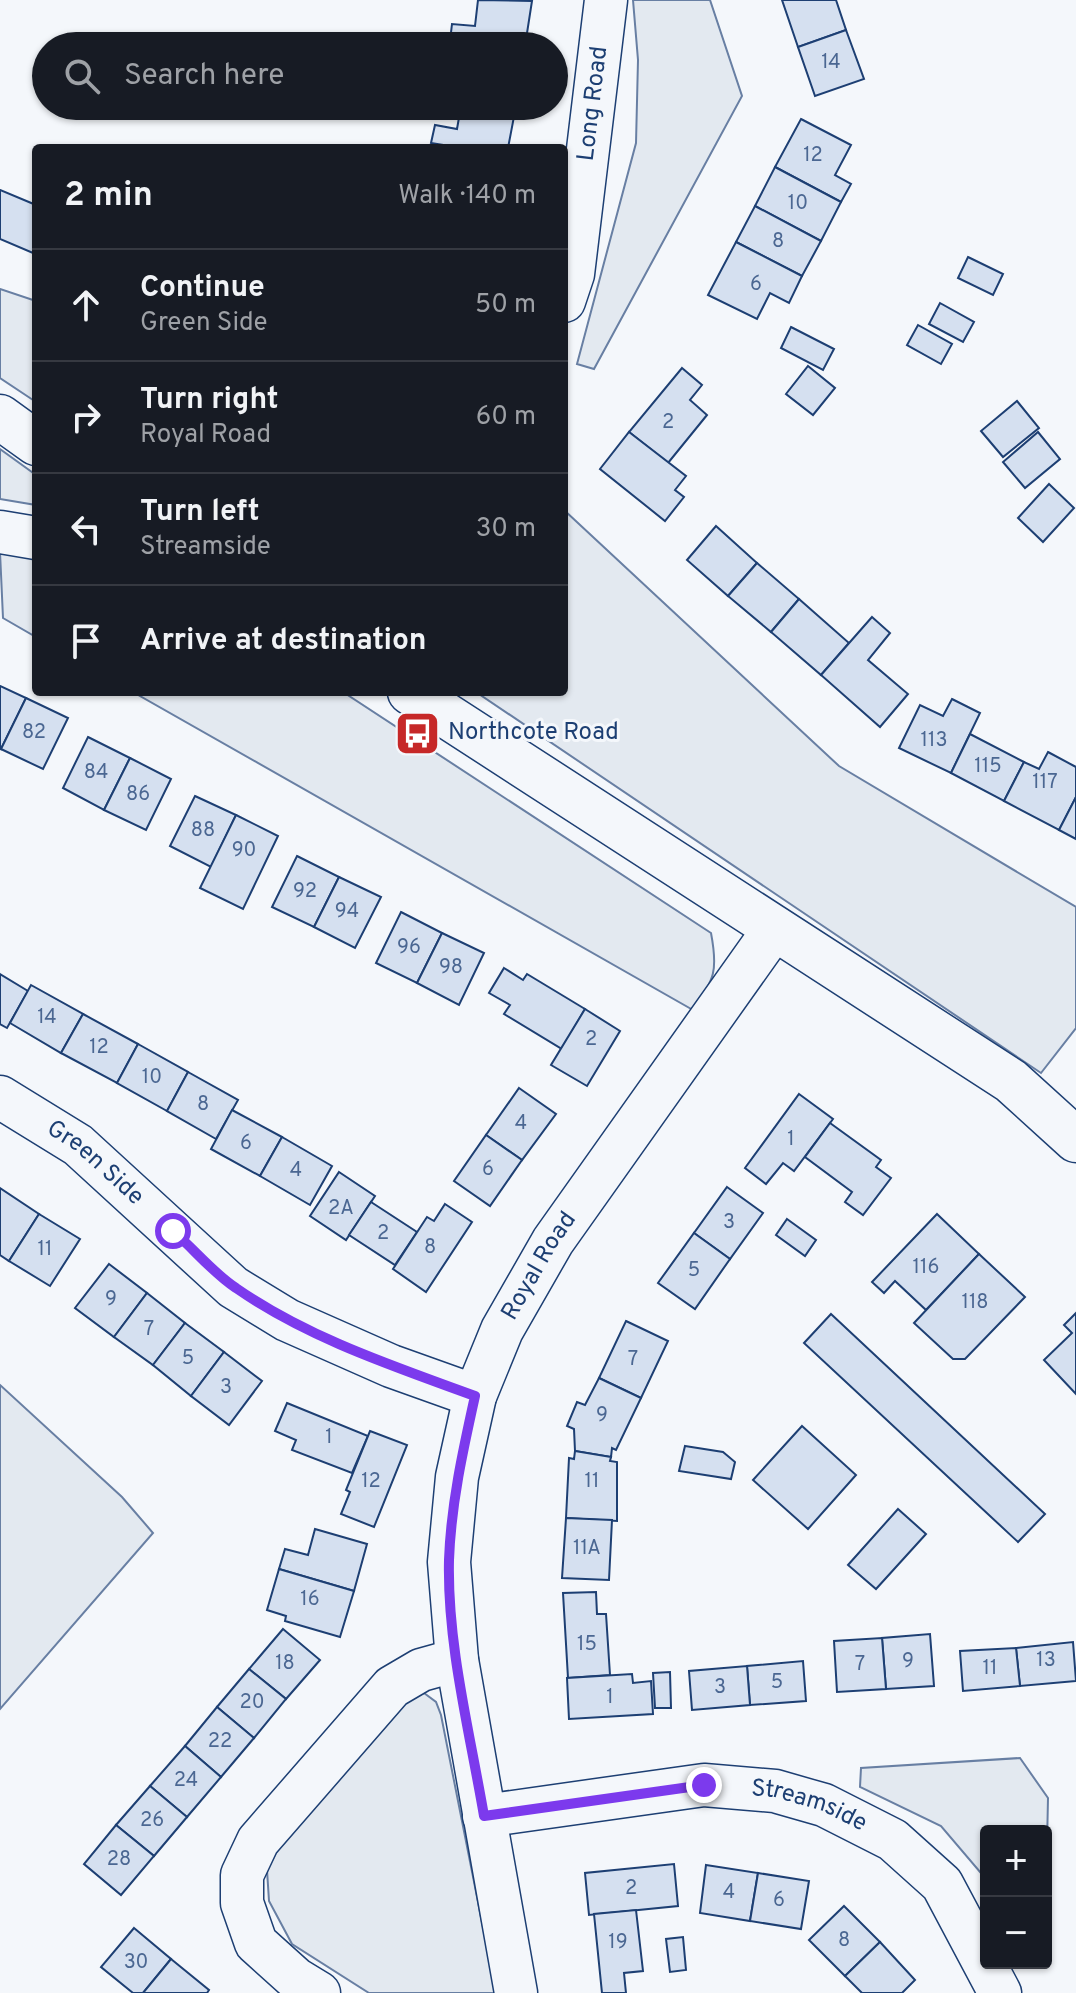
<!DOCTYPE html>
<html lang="en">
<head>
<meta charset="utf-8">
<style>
	body { margin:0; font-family:Overpass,sans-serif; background:#20242c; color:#f1f3f6 }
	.controls { position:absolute; right:24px; bottom:24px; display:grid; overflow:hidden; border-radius:8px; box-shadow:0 2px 6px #0004 }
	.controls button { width:72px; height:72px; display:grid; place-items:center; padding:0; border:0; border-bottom:2px solid #363941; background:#171b24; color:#f1f3f6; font:40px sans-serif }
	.stop { position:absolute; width:24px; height:24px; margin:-18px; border:6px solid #7c3aed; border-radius:50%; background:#fff }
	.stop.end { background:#7c3aed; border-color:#fff; box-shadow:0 2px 8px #0008 }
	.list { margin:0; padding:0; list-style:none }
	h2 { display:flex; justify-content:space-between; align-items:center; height:104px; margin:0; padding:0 32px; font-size:34px }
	h2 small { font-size:26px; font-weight:400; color:#9ea1a6 }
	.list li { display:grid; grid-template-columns:52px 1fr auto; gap:24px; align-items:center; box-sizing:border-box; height:112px; padding:0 32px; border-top:2px solid #363941 }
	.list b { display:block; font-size:30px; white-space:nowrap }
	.list p { margin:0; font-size:26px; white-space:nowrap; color:#9ea1a6 }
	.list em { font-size:26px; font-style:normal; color:#9ea1a6 }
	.icon { flex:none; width:44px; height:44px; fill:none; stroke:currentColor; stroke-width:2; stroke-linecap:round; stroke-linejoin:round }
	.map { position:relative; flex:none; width:1076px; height:1993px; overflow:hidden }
	.search { position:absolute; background:#171b24; box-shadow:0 2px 6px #0004; left:32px; top:32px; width:536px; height:88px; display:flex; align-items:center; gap:20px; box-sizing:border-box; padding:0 28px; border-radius:44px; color:#9ea1a6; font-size:30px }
	.panel { position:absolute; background:#171b24; box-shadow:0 2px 6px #0004; left:32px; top:144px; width:536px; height:552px; border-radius:8px }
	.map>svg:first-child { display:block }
</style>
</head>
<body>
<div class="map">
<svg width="1076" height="1993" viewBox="0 0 1076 1993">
	<rect width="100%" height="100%" fill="#f4f7fb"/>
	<!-- green -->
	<g fill="#e3e9f0" stroke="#687fa3" stroke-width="2">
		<polygon points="633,0 710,0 742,96 594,369 577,364 636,143 638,60"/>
		<polygon points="0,289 36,301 36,402 0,378"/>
		<polygon points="0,449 36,475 36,505 0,499"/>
		<polygon points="564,510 839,766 1076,907 1076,1028 1041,1073 476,692 564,692"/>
		<polygon points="0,552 36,559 36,637 3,618"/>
		<path d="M 133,692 L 343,692 L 711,933 C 718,970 715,979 693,1010 Z"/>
		<polygon points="0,1385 122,1497 153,1533 0,1709"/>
		<polygon points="424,1693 436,1702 441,1715 496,1993 369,1993 292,1944 269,1901 267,1870 280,1845 412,1695"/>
		<polygon points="1020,1758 1048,1798 1046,1892 1046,1831 986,1831 986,1879 941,1826 860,1787 861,1768"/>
	</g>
	<!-- building -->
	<g fill="#d5e0f0" stroke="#1d3f73" stroke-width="2">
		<polygon points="478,0 532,1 525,46 481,46 450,41 452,24 475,26"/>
		<polygon points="782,0 836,0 846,30 798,47"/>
		<polygon points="846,30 864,79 815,96 798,47"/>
		<polygon points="461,106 516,106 508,148 462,148 431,143 435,125 457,129"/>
		<polygon points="801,119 851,145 835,175 851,184 841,202 775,167"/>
		<polygon points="775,167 841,202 821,241 755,206"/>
		<polygon points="0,190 36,205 33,253 0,239"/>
		<polygon points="755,206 821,241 802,276 736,242"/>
		<polygon points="736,242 802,276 789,303 770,293 757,319 708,295"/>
		<polygon points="968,257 1003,274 993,295 958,278"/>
		<polygon points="940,303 974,322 963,342 929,324"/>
		<polygon points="918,325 952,344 941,364 907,345"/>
		<polygon points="791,327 834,349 823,370 781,348"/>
		<polygon points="808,366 835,388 813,415 786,394"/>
		<polygon points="682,368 702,385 690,400 707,415 668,463 629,432"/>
		<polygon points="1017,401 1039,428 1003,457 981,431"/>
		<polygon points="629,432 686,476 675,490 684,497 665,521 600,469"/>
		<polygon points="1038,432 1060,459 1025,488 1003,462"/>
		<polygon points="1049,484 1074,508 1043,542 1018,518"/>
		<polygon points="716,526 757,563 728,596 687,560"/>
		<polygon points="757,563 799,599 771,632 728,596"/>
		<polygon points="799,599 849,643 821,675 771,632"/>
		<polygon points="872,617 890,633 868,660 908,694 880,727 821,675"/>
		<polygon points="0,686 26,698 1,749 0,748"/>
		<polygon points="26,698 68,718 43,769 1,749"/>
		<polygon points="952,699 980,713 951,773 899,748 920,705 943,716"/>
		<polygon points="970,734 1024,762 1004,801 951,773"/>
		<polygon points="88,737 130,758 104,810 63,788"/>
		<polygon points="1048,752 1076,767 1076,797 1059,830 1004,801 1024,762 1039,769"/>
		<polygon points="130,758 171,779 146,830 104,810"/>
		<polygon points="195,796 236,815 211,867 170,846"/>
		<polygon points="1076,797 1076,839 1059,830"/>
		<polygon points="236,815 278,836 243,909 200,888"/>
		<polygon points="297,856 339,877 314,927 272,907"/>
		<polygon points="339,877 381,897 355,948 314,927"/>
		<polygon points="401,912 442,933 417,983 376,963"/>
		<polygon points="442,933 484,953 459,1005 417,983"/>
		<polygon points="504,968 523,980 527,974 585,1009 562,1049 504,1014 510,1005 489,993"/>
		<polygon points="0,974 28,991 7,1028 0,1024"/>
		<polygon points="31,985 83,1014 61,1053 10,1023"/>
		<polygon points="585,1009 620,1031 587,1086 551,1065"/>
		<polygon points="83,1014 138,1044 117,1083 61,1053"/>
		<polygon points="138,1044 188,1072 167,1111 117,1083"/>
		<polygon points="188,1072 238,1100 216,1139 167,1111"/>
		<polygon points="519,1088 556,1114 522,1160 486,1135"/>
		<polygon points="799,1094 833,1119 794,1171 783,1163 766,1184 745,1168"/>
		<polygon points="232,1110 282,1137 260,1176 211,1149"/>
		<polygon points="830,1123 881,1160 876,1167 891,1178 863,1215 845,1202 852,1192 805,1157"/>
		<polygon points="486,1135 522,1160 490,1206 454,1181"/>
		<polygon points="282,1137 332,1166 310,1205 260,1176"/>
		<polygon points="339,1172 375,1196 346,1240 310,1216"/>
		<polygon points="727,1187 763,1213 730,1259 694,1233"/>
		<polygon points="0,1188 39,1214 9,1261 0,1255"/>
		<polygon points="371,1202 417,1232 395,1265 349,1235"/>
		<polygon points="445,1204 472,1222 426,1292 393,1269 427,1217 434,1221"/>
		<polygon points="39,1214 80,1239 50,1286 9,1261"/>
		<polygon points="937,1214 979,1254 926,1310 895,1281 884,1293 872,1282"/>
		<polygon points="787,1219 816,1240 805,1256 776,1235"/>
		<polygon points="694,1233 730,1259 695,1309 658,1283"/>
		<polygon points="979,1254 1025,1297 965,1359 953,1359 914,1323"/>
		<polygon points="109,1264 147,1293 114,1337 75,1308"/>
		<polygon points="147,1293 185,1323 153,1365 114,1337"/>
		<polygon points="1076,1313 1076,1394 1044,1360 1072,1333 1064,1325"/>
		<polygon points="831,1314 1045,1514 1018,1542 804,1343"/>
		<polygon points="626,1321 668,1341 641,1398 599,1378"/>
		<polygon points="185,1323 224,1352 191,1396 153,1365"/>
		<polygon points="224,1352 262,1381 229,1425 191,1396"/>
		<polygon points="599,1378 641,1398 616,1450 612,1448 611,1457 575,1451 574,1429 567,1426 577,1402 585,1405"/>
		<polygon points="287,1403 368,1436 352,1473 292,1450 296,1440 275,1431"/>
		<polygon points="802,1426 856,1475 808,1529 753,1480"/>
		<polygon points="370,1431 407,1445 374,1527 341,1514 350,1492 346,1490"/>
		<polygon points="685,1446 723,1452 735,1462 731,1479 679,1471"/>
		<polygon points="575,1451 611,1457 610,1461 617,1462 617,1521 566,1518 569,1458 574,1459"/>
		<polygon points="898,1509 926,1534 876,1589 848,1565"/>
		<polygon points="566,1518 612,1520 609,1580 562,1578"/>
		<polygon points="315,1529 367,1544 354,1591 279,1569 285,1549 308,1555"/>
		<polygon points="279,1569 354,1591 340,1637 285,1621 286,1616 267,1610"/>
		<polygon points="596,1592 597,1614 606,1614 610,1675 568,1678 563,1593"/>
		<polygon points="283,1629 320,1660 286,1699 249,1669"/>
		<polygon points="930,1634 934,1686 886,1689 882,1638"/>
		<polygon points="882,1638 886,1689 837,1692 834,1641"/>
		<polygon points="1073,1642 1076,1681 1020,1686 1016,1648"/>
		<polygon points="1016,1648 1020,1686 963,1691 960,1651"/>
		<polygon points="803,1661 806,1701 750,1705 747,1666"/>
		<polygon points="747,1666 750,1705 692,1710 689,1671"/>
		<polygon points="249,1669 286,1699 254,1738 217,1707"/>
		<polygon points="670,1672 671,1708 655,1708 653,1673"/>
		<polygon points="632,1674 633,1683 651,1681 653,1714 569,1719 567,1678"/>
		<polygon points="217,1707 254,1738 221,1777 185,1746"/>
		<polygon points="185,1746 221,1777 187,1817 150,1786"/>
		<polygon points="150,1786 187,1817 154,1856 116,1825"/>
		<polygon points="116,1825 154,1856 121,1895 84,1864"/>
		<polygon points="674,1864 678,1906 589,1915 585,1873"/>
		<polygon points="706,1865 758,1873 750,1921 700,1913"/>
		<polygon points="758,1873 809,1881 801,1929 750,1921"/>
		<polygon points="844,1906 880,1942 845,1976 809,1940"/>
		<polygon points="636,1910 643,1971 624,1973 626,1993 602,1993 594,1914"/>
		<polygon points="134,1928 171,1959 143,1993 133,1993 101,1967"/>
		<polygon points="683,1937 686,1970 670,1972 666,1939"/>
		<polygon points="880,1942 915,1980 902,1993 862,1993 845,1976"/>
		<polygon points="171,1959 209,1990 207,1993 143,1993"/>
	</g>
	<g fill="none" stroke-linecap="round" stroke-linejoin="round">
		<defs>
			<g id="minor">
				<path id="s1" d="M 564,301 L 573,274 L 606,0"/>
				<polyline points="0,532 36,538"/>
				<path id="s2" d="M 0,1097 L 78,1145 L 233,1287 L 287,1320 L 391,1366 L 475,1396"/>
				<path id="s3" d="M 484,1816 L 704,1785 L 775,1791 L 824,1805 L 893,1840 L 942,1884 L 1000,1993"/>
				<polyline points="319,1993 296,1979 256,1943 242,1903 242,1875 258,1841 392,1687 421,1670 457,1660"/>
				<path id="s4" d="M 516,1993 L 457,1660 L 449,1562 L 457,1477 L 475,1396 L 502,1330 L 553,1241 L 775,928"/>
			</g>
			<g id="tertiary">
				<polyline points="0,417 36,443"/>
				<polyline points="410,692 1011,1081 1076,1140"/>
			</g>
		</defs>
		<!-- minor casing -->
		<use href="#minor" stroke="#1d3f73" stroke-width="45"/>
		<!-- tertiary casing -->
		<use href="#tertiary" stroke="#1d3f73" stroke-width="47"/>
		<!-- minor -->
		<use href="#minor" stroke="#f4f7fb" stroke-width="42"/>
		<!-- tertiary -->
		<use href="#tertiary" stroke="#f4f7fb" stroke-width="44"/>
	</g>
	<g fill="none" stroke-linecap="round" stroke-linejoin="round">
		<!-- route -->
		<path stroke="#7c3aed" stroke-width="10" d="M 173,1231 C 194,1249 213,1273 236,1288 C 308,1338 393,1366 475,1396 C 463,1450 451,1504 449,1560 C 447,1645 470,1733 484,1816 L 704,1785"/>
	</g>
	<!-- icons -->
	<defs>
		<symbol id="bus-square" viewBox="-11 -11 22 22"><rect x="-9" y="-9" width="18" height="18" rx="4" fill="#c62828" stroke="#f4f7fb"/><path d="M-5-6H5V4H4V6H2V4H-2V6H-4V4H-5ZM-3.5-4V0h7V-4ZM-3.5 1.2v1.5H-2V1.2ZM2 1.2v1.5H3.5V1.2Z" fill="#fff"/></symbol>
	</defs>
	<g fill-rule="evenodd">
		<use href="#bus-square" x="392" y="708" width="51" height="51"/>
	</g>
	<g text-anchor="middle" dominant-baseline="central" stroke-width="6" stroke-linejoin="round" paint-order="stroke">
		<!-- number labels -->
		<g font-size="20" fill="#4b6792">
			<text x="831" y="63">14</text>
			<text x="813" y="156">12</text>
			<text x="798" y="204">10</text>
			<text x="778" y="242">8</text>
			<text x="756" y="285">6</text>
			<text x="668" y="423">2</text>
			<text x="34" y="733">82</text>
			<text x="934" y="741">113</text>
			<text x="988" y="767">115</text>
			<text x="96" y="773">84</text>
			<text x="1045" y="783">117</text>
			<text x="138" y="795">86</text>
			<text x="203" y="831">88</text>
			<text x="244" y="851">90</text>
			<text x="305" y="892">92</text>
			<text x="347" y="912">94</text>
			<text x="409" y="948">96</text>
			<text x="451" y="968">98</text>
			<text x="47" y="1018">14</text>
			<text x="591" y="1040">2</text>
			<text x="99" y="1048">12</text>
			<text x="152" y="1078">10</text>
			<text x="203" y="1105">8</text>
			<text x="521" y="1124">4</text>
			<text x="791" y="1140">1</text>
			<text x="246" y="1144">6</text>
			<text x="488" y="1170">6</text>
			<text x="296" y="1171">4</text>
			<text x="341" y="1209">2A</text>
			<text x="729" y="1223">3</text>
			<text x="383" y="1234">2</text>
			<text x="430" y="1248">8</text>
			<text x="45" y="1250">11</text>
			<text x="926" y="1268">116</text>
			<text x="694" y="1271">5</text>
			<text x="111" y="1300">9</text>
			<text x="975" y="1303">118</text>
			<text x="149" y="1330">7</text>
			<text x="188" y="1359">5</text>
			<text x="633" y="1360">7</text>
			<text x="226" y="1388">3</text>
			<text x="602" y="1416">9</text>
			<text x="329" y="1438">1</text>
			<text x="371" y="1482">12</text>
			<text x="592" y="1482">11</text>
			<text x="587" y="1549">11A</text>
			<text x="310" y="1600">16</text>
			<text x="587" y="1645">15</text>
			<text x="1046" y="1661">13</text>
			<text x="908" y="1662">9</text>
			<text x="285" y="1664">18</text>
			<text x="860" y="1665">7</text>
			<text x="990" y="1669">11</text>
			<text x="777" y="1683">5</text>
			<text x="720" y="1688">3</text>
			<text x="610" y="1698">1</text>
			<text x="252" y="1703">20</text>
			<text x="220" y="1742">22</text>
			<text x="186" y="1781">24</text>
			<text x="152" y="1821">26</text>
			<text x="119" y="1860">28</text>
			<text x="631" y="1889">2</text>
			<text x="729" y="1893">4</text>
			<text x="779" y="1901">6</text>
			<text x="844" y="1941">8</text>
			<text x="618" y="1943">19</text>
			<text x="136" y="1963">30</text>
		</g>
		<!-- street labels -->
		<g font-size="24" fill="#1d3f73" stroke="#f4f7fb">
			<text stroke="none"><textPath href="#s1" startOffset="200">Long Road</textPath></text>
			<text stroke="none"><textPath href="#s2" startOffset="116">Green Side</textPath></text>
			<text stroke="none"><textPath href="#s4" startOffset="750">Royal Road</textPath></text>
			<text stroke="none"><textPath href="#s3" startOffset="330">Streamside</textPath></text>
		</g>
		<!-- poi labels -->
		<g font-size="24" fill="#1d3f73" stroke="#f4f7fb" text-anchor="start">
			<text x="448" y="733">Northcote Road</text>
		</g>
	</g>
</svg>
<div class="controls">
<button>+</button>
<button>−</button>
</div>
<div class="stop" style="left:173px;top:1231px"></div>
<div class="stop end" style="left:704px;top:1785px"></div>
<div class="search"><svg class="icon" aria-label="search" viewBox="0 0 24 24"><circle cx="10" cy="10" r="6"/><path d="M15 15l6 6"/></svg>Search here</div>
<section class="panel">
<h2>2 min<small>Walk · 140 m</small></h2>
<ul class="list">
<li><svg class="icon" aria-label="ahead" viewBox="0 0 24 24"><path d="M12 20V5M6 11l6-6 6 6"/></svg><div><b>Continue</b><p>Green Side</p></div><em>50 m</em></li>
<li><svg class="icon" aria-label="right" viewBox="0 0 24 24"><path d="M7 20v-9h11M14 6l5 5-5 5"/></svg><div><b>Turn right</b><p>Royal Road</p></div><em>60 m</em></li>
<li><svg class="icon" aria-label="left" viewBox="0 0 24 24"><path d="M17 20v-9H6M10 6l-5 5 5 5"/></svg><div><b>Turn left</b><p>Streamside</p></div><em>30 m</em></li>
<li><svg class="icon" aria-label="arrive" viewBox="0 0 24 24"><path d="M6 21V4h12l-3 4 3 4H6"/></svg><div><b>Arrive at destination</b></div></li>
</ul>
</section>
</div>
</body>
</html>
